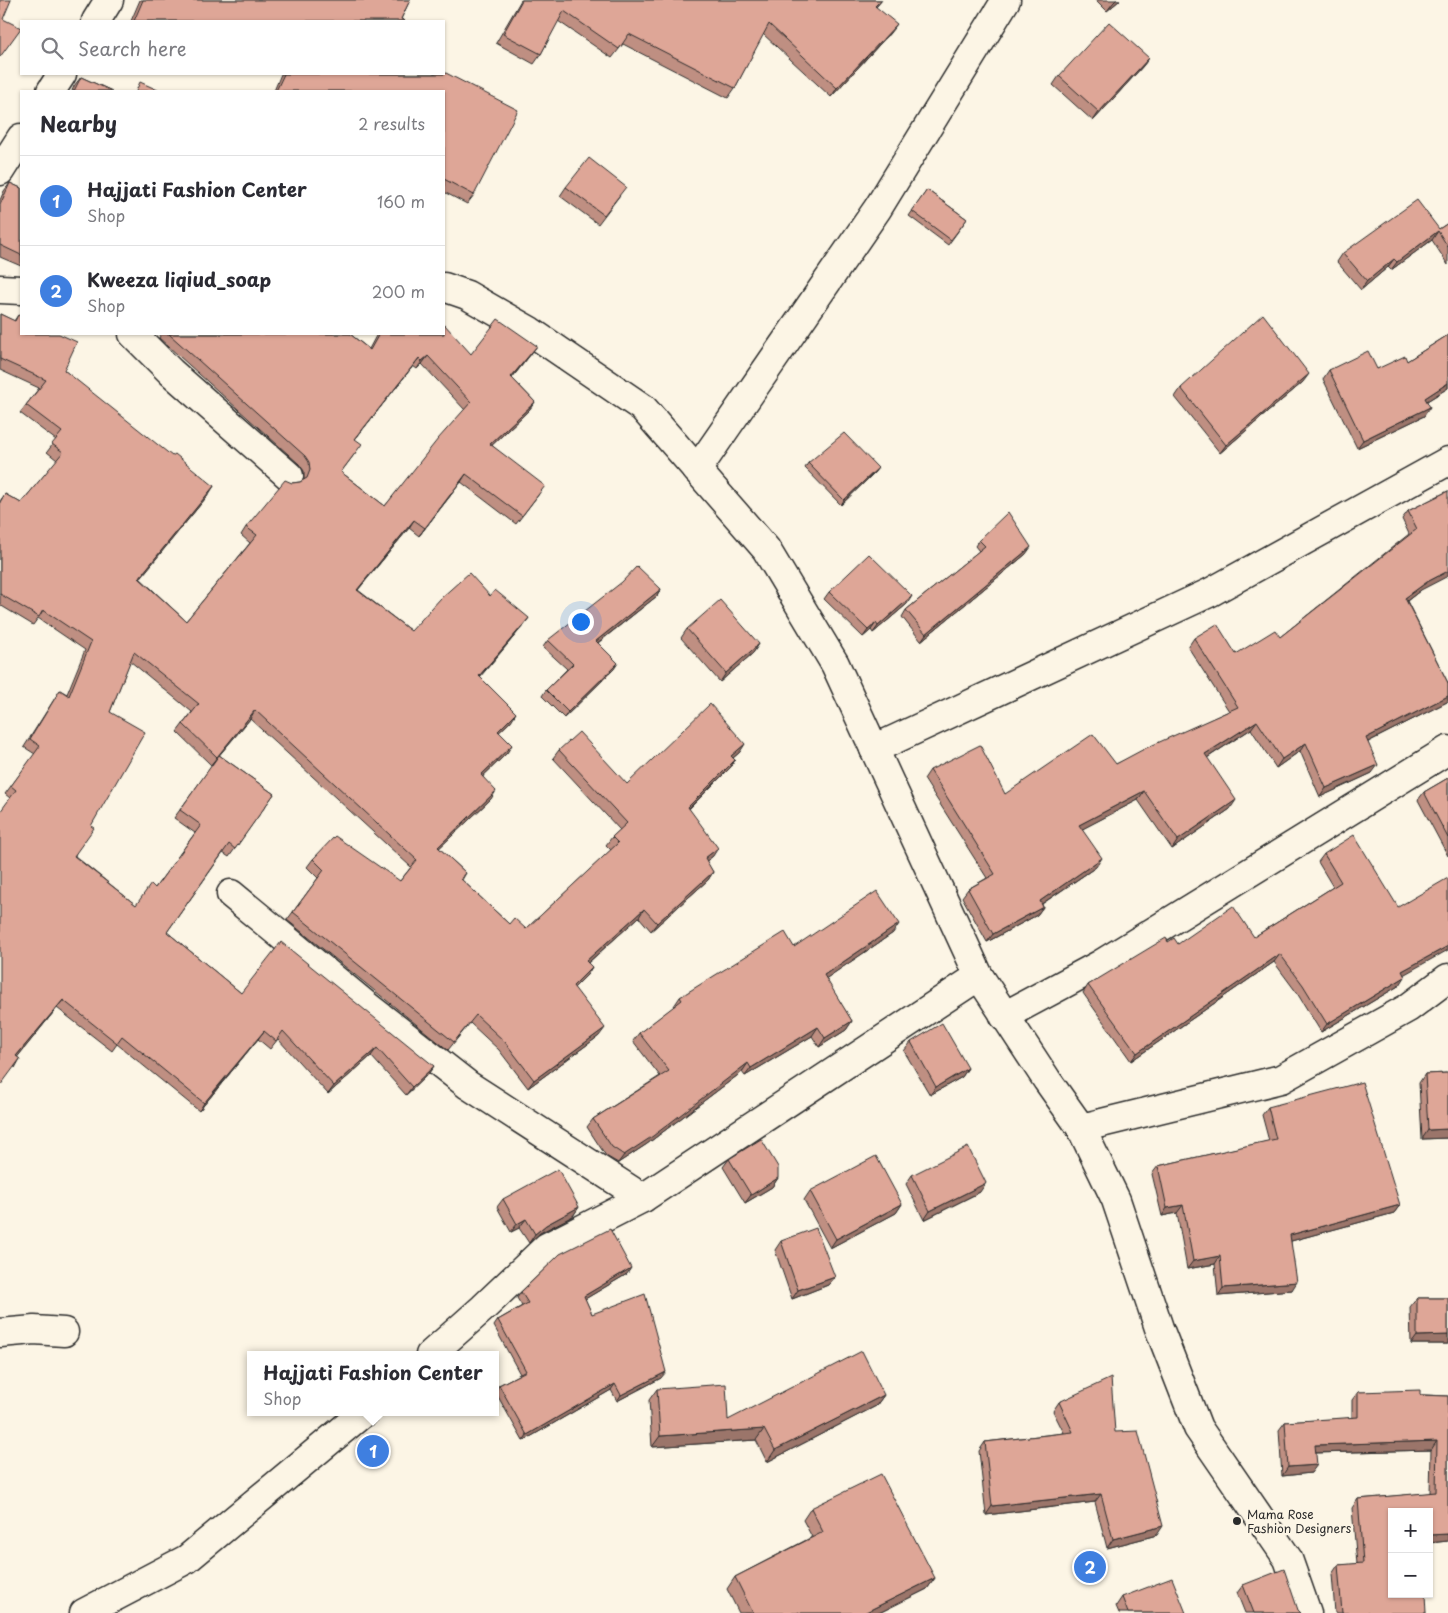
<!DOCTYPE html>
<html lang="en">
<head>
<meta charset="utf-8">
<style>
	body { margin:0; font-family:"Playpen Sans",sans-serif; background:#f2f2f3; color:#2b2b33 }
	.controls { position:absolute; right:15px; bottom:15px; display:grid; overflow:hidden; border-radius:0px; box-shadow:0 1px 4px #0004 }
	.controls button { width:45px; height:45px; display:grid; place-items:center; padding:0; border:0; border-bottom:1px solid #e1e1e2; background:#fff; color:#2b2b33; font:25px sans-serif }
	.you { position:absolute; left:580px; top:621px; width:18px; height:18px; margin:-12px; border:4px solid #fff; border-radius:50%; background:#1a73e8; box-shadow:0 0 0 8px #1a73e833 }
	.badge { display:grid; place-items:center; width:32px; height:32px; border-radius:50%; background:#2b2b2b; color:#fff; font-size:16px; font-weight:700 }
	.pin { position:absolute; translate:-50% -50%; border:2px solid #fff; box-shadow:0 1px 5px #0006 }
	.popup { position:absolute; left:247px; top:1351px; width:252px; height:65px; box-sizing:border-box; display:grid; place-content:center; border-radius:0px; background:#fff; filter:drop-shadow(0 1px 4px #0005); font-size:16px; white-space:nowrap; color:#7c7c81 }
	.popup b { font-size:19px; color:#2b2b33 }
	.popup::after { content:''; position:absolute; left:50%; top:100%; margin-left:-10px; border:10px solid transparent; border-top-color:#fff }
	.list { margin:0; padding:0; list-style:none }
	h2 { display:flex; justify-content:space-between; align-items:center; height:65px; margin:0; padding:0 20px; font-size:21px }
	h2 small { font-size:16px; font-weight:400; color:#7c7c81 }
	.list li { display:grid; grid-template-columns:32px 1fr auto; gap:15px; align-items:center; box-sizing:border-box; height:90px; padding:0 20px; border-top:1px solid #e1e1e2 }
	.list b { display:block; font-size:19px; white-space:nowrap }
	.list p { margin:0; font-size:16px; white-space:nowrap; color:#7c7c81 }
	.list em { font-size:16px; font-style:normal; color:#7c7c81 }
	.icon { flex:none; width:28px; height:28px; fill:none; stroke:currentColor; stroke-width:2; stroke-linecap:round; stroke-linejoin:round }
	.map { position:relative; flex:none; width:1448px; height:1613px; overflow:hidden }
	.search { position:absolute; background:#fff; box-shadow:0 1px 4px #0004; left:20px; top:20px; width:425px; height:55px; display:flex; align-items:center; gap:12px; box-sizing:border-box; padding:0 18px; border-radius:0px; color:#7c7c81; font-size:19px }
	.panel { position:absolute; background:#fff; box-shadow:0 1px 4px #0004; left:20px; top:90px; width:425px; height:245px; border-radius:0px }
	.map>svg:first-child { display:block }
</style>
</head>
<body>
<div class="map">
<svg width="1448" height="1613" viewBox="0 0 1448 1613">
	<rect width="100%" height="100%" fill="#fcf5e5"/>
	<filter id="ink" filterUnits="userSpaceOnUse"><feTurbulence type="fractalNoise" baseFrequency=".02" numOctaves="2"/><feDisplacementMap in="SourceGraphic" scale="10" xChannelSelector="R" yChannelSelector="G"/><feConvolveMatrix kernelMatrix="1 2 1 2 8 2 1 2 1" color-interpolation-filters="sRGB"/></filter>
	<g filter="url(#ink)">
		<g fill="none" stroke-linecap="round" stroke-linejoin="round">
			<defs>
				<g id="minor">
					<polyline points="96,21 109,0"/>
					<polyline points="51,91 62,74"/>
					<polyline points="0,171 21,138"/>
					<polyline points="444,287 467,295 530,331 643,408 766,549 835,664 979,976 1047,1080 1081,1128 1116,1200 1159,1328 1198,1428 1288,1559 1307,1613"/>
					<polyline points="0,289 21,290"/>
					<polyline points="133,334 171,372 289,476"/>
					<polyline points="697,470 878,208 1006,0"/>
					<polyline points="874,749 1211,592 1448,461"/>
					<polyline points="231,894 367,1006 468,1085 643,1198"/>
					<polyline points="1004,1016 1101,964 1448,750"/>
					<polyline points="1081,1128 1281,1079 1408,1008 1448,978"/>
					<polyline points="0,1333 34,1330 64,1332"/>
					<polyline points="430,1355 483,1308 547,1247 643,1198 979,976"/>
					<polyline points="84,1613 187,1559 364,1412"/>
				</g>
			</defs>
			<!-- minor casing -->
			<use href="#minor" stroke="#2b2b2b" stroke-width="31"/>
			<!-- minor -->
			<use href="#minor" stroke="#fcf5e5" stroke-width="28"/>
		</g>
		<!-- wall -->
		<g fill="#bf8f82" stroke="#2b2b2b" fill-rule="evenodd">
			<polygon points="140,0 410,0 401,19 405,21 131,21"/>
			<polygon points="521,0 882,0 876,7 890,33 831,97 763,34 735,88 728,98 623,44 612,58 558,21 541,54 534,64 496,43"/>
			<polygon points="1096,0 1120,0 1107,11"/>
			<polygon points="1149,58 1143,66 1093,121 1053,85 1059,76"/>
			<polygon points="281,74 444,74 474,195 467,204 444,192 444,91 274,91"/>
			<polygon points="81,77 112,91 72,91 74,86"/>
			<polygon points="10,183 21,188 21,266 0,257 0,200 4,191"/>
			<polygon points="566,187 620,195 598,224 560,196"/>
			<polygon points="927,190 967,219 948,245 909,216"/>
			<polygon points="1448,223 1448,265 1432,240 1391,270 1388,267 1361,290 1337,262 1343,253 1439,229"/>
			<path d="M 0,314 L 14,321 L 18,315 L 64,370 L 209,494 L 140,578 L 186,621 L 250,543 L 241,535 L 246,527 L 292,483 L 300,482 L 304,479 L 304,471 L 299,464 L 159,338 L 161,334 L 350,334 L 369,349 L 377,334 L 444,334 L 471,354 L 531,354 L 512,378 L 535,402 L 529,410 L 492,445 L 539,494 L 516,524 L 461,482 L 419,536 L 409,528 L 358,590 L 411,631 L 490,596 L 523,626 L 480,677 L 511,721 L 499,732 L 507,753 L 483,776 L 491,799 L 439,848 L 466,873 L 462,880 L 509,924 L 526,929 L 611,850 L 606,845 L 612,837 L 620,830 L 553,758 L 559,750 L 627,784 L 740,752 L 733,758 L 735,760 L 730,768 L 689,809 L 713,856 L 706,861 L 713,872 L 708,880 L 651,931 L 639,917 L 588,963 L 592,967 L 587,975 L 574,988 L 599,1036 L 528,1088 L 499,1050 L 470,1023 L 448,1050 L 287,920 L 318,878 L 307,867 L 313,859 L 400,881 L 411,867 L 250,719 L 219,755 L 274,794 L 229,857 L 223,853 L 167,932 L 241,993 L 434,1066 L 428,1074 L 406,1095 L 371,1056 L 328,1094 L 278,1039 L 270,1049 L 258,1039 L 199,1111 L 117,1044 L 112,1051 L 57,1008 L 17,1057 L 20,1059 L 15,1068 L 10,798 L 5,794 L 35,754 L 24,747 L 60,690 L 67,694 L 85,650 L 38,618 L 33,625 L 0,605 L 0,501 L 5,494 L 21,503 L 57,460 L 47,452 L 56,440 L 20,413 L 39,388 L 0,370 ZM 422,364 L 465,410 L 385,506 L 341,472 L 356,452 L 355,439 L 413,366 L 417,369 ZM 130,661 L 192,712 L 177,732 L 211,765 L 219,756 L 174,818 L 195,833 L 155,888 L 136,905 L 75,856 L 110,712 Z"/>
			<polygon points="1448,335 1448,388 1427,401 1424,416 1357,448 1323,379 1329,370 1377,369 1407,361"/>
			<polygon points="1303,382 1220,453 1175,397 1181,388"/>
			<polygon points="808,463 875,472 841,505 805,468"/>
			<polygon points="1448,491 1421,590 1407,601 1448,683 1448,701 1447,702 1368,742 1372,773 1320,797 1300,751 1276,768 1251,729 1207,758 1230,809 1172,849 1138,800 1082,829 1096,867 1042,904 1043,907 1037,915 987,942 962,897 968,889 987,878 924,779 930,770 1005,794 1116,764 1229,711 1188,647 1194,638 1236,654 1280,637 1409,534 1402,519 1408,511"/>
			<polygon points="979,540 1026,554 921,641 902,617 906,610 979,551 975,546"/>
			<polygon points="661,589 657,596 598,643 614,669 564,718 542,696 546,690 567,669 543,647 548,640"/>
			<polygon points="829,592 907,604 873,633 871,630 863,637 824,599"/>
			<polygon points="687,629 759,644 753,653 720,682 681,638"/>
			<polygon points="1448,778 1448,856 1418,800 1424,792"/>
			<polygon points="1324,854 1404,975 1400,985 1321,1032 1297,993 1274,962 1131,1061 1083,993 1088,985 1168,942 1178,944 1254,937 1333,887 1318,862"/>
			<polygon points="893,933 825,979 852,1021 846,1030 819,1047 812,1036 745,1076 742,1072 647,1144 618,1163 606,1156 587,1127 593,1119 660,1076 633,1041 639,1033 675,1006 674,1006 680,997 794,947"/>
			<polygon points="911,1042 968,1068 962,1077 930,1095 904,1051"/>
			<polygon points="1448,1073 1448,1138 1422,1139 1419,1083 1425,1074"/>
			<polygon points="1268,1107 1400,1205 1394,1213 1291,1241 1292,1290 1218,1296 1215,1264 1187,1269 1177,1213 1162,1216 1152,1174 1158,1166 1269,1141 1262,1115"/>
			<polygon points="729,1159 778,1178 772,1187 745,1203 723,1167"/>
			<polygon points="912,1175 980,1192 924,1220 906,1184"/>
			<polygon points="810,1191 902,1204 896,1213 830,1248 804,1200"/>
			<polygon points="503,1199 579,1207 573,1216 540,1233 529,1243 519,1228 511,1232 497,1207"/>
			<polygon points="781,1241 835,1277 828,1285 792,1299 775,1250"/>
			<polygon points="627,1274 585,1299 592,1314 661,1378 617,1401 611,1390 523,1441 496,1393 496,1391 499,1385 520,1374 494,1326 498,1320 522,1306 517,1298 521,1292"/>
			<polygon points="1417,1298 1448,1298 1448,1344 1411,1344 1410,1307"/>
			<polygon points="657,1389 728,1420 884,1395 876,1406 767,1462 756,1440 652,1447 649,1400"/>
			<polygon points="1358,1392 1448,1396 1448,1541 1429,1543 1429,1512 1392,1512 1426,1613 1335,1613 1332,1574 1338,1565 1357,1564 1352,1508 1358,1499 1430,1493 1431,1450 1316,1453 1311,1473 1282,1476 1279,1430 1285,1422 1352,1418 1352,1400"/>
			<polygon points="1059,1402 1115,1432 1157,1535 1107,1548 1095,1502 986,1515 979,1451 985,1442 1064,1433 1053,1411"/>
			<polygon points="811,1508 935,1578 927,1589 879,1613 739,1613 727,1589 735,1577 812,1537 803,1520"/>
			<polygon points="1243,1585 1298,1610 1301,1613 1245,1613 1237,1593"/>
			<polygon points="1122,1597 1186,1613 1119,1613 1116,1606"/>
		</g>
		<!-- shaded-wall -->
		<g fill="#9b746a" stroke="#2b2b2b">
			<polygon points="881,0 882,0 868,16 875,6"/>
			<polygon points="1116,0 1120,0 1107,11 1113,3"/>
			<polygon points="897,24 890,33 831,97 837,88"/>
			<polygon points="1149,58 1143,66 1093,121 1099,112"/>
			<polygon points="1438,231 1432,240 1391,270 1397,262"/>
			<polygon points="1394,259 1388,267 1361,290 1367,281"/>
			<polygon points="537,346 531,354 506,385 511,377"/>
			<polygon points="428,356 422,364 417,369 422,361"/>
			<polygon points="419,358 413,366 349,447 355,439"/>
			<polygon points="1309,374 1303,382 1220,453 1226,445"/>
			<polygon points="1448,383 1448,388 1419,406 1425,398"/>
			<polygon points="535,402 529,410 485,452 490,444"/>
			<polygon points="1430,407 1424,416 1357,448 1363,440"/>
			<polygon points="878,468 875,472 841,505 844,500"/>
			<polygon points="466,474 461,482 419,536 425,528"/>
			<polygon points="214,486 209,494 134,586 139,578"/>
			<polygon points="414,520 409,528 351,598 357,590"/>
			<polygon points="1031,547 1026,554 921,641 926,634"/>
			<polygon points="1448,571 1448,576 1421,590 1399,607 1405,598 1427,582"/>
			<polygon points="661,589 657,596 591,648 596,641"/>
			<polygon points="912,596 907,604 873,633 878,626"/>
			<polygon points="529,618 523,626 473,684 479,676"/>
			<polygon points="876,623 871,630 863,637 868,630"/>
			<polygon points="759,644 753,653 720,682 726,673"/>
			<polygon points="618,663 614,669 564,718 568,712"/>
			<polygon points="1448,696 1448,701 1447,702 1360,746 1366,738"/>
			<polygon points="255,710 250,719 211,765 217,757"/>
			<polygon points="516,713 511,721 492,739 498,731"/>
			<polygon points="1257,721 1251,729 1199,763 1205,754"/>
			<polygon points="1306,743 1300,751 1276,768 1282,759"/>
			<polygon points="745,744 740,752 726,764 731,756"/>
			<polygon points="512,745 507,753 476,783 481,775"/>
			<polygon points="735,760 730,768 682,815 688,807"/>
			<polygon points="1378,765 1372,773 1320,797 1326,788"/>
			<polygon points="496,791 491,799 432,855 438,847"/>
			<polygon points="1144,791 1138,800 1073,834 1079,825"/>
			<polygon points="1236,800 1230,809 1172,849 1178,840"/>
			<polygon points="718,848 713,856 699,867 705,858"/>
			<polygon points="1102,858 1096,867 1034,909 1040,901"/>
			<polygon points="713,872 708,880 651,931 657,923"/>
			<polygon points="1043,907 1037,915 987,942 993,934"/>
			<polygon points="644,909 639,917 581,969 586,961"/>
			<polygon points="899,924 893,933 818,984 824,975"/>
			<polygon points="1448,946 1448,950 1396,979 1402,971"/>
			<polygon points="1280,954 1274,962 1131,1061 1137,1053"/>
			<polygon points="592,967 587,975 568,994 573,986"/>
			<polygon points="1405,977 1400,985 1321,1032 1327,1024"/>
			<polygon points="63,1000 57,1008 11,1065 16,1056"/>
			<polygon points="852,1021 846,1030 819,1047 825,1038"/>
			<polygon points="818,1027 812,1036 745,1076 751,1068"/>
			<polygon points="605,1028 599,1036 528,1088 534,1080"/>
			<polygon points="264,1031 258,1039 199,1111 204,1103"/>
			<polygon points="377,1048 371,1056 328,1094 334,1086"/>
			<polygon points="748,1063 742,1072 647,1144 618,1163 624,1155"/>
			<polygon points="434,1066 428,1074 406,1095 412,1087"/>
			<polygon points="968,1068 962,1077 930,1095 936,1087"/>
			<polygon points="1448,1129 1448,1138 1422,1139 1428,1130"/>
			<polygon points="778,1178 772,1187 745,1203 751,1195"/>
			<polygon points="986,1183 980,1192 924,1220 930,1211"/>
			<polygon points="902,1204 896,1213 830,1248 836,1239"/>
			<polygon points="1183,1205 1177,1213 1162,1216 1167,1208"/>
			<polygon points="1400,1205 1394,1213 1284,1243 1290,1235"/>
			<polygon points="579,1207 573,1216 540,1233 529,1243 535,1234 546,1225"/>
			<polygon points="526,1219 519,1228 511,1232 517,1224"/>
			<polygon points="1220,1256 1215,1264 1187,1269 1193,1261"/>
			<polygon points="631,1268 627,1274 580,1302 584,1296"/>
			<polygon points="835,1277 828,1285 792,1299 798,1290"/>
			<polygon points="1297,1282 1292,1290 1218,1296 1223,1288"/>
			<polygon points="1448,1335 1448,1344 1411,1344 1417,1336"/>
			<polygon points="666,1372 661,1378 617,1401 621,1395"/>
			<polygon points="615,1384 611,1390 523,1441 527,1435"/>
			<polygon points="884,1395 876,1406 767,1462 775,1450"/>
			<polygon points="764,1429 756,1440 652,1447 660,1436"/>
			<polygon points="1437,1441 1431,1450 1310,1453 1315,1445"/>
			<polygon points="1317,1465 1311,1473 1282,1476 1288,1467"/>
			<polygon points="1101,1494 1095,1502 986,1515 992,1506"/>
			<polygon points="1163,1526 1157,1535 1107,1548 1113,1539"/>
			<polygon points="1448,1534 1448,1541 1429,1543 1429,1535"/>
			<polygon points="935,1578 927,1589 879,1613 864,1613"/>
		</g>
		<!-- building -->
		<g fill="#dea697" stroke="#2b2b2b" fill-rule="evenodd">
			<polygon points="0,0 11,0 3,19 21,28 0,57"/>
			<polygon points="143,0 410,0 401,19 405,21 134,21"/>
			<polygon points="522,0 881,0 875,6 897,24 837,88 769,24 735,88 629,34 619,49 564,11 541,54 503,34"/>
			<polygon points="1109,22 1149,58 1099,112 1059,76"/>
			<polygon points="444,72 518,110 474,195 444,179 444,91 276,91 284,74 444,74"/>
			<polygon points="81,77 112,91 74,91"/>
			<polygon points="140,82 160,91 136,91"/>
			<polygon points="589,158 626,187 604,215 566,187"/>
			<polygon points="10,183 21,188 21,255 0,245 0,205"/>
			<polygon points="927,190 967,219 951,240 912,211"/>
			<polygon points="1417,200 1439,229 1448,223 1448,247 1438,231 1397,262 1394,259 1367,281 1343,253"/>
			<path d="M 0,314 L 15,321 L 18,315 L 21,316 L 21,334 L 59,334 L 77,342 L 64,370 L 172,456 L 175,454 L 214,486 L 139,578 L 186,621 L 257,535 L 246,527 L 285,480 L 292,483 L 300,482 L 307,478 L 310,470 L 309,462 L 305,456 L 169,334 L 350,334 L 370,350 L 379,334 L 444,334 L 444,324 L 471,354 L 498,319 L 537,346 L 511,377 L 535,402 L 490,444 L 545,486 L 522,516 L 466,474 L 425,528 L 414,520 L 357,590 L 411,631 L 441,598 L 469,573 L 490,596 L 495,590 L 529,618 L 479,676 L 516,713 L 498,731 L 512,745 L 481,775 L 496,791 L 438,847 L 466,873 L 461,879 L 509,924 L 514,918 L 526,929 L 618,843 L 612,837 L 627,823 L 559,750 L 579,732 L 627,784 L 710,704 L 745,744 L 731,756 L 735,760 L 688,807 L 718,848 L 705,858 L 713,872 L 657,923 L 644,909 L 586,961 L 592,967 L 573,986 L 605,1028 L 534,1080 L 505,1042 L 476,1015 L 454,1042 L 293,912 L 324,870 L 313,859 L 335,836 L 400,881 L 417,860 L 255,710 L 217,757 L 183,724 L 199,704 L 134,652 L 110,712 L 145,732 L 91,826 L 94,828 L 74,856 L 136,905 L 151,884 L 155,888 L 201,825 L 180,810 L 219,755 L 274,794 L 235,849 L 229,844 L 167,932 L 241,993 L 281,942 L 434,1066 L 412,1087 L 377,1048 L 334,1086 L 283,1031 L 276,1041 L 264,1031 L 204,1103 L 122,1036 L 117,1043 L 63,1000 L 16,1056 L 20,1059 L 0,1086 L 0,812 L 16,790 L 11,786 L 40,746 L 30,739 L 60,690 L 69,696 L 91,642 L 43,610 L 39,617 L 0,594 L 0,502 L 5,494 L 21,503 L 63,452 L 52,444 L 62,432 L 26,405 L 46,380 L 0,359 ZM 428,356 L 471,402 L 438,439 L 385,506 L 341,472 L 362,444 L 355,439 L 419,358 L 422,361 Z"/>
			<polygon points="1263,314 1309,374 1226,445 1181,388"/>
			<polygon points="1448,335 1448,383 1425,398 1430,407 1363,440 1329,370 1368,351 1377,369 1405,356 1407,361"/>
			<polygon points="844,433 878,468 844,500 808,463"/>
			<polygon points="1448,491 1448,571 1427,582 1405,598 1448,683 1448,696 1366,738 1378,765 1326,788 1306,743 1282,759 1257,721 1205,754 1236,800 1178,840 1144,791 1079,825 1102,858 1040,901 1043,907 993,934 968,889 995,874 930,770 980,745 1005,794 1093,734 1116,764 1146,748 1238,707 1194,638 1217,624 1236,654 1275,630 1280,637 1417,529 1408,511"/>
			<polygon points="1008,512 1031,547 926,634 906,610 985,546 979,540"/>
			<polygon points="869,554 912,596 878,626 876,623 868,630 829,592"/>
			<polygon points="637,566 661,589 596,641 618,663 568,712 546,690 573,664 548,640 622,582"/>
			<polygon points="720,600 759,644 726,673 687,629"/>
			<polygon points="1448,778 1448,838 1424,792"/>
			<polygon points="1354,835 1398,907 1448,878 1448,946 1402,971 1405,977 1327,1024 1303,985 1280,954 1137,1053 1088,985 1166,938 1168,942 1174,938 1178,944 1233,906 1254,937 1341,882 1324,854"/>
			<polygon points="877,891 899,924 824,975 852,1021 825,1038 818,1027 751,1068 748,1063 653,1136 624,1155 612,1147 593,1119 669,1071 639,1033 682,1000 680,997 785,932 794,947"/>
			<polygon points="942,1023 968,1068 936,1087 911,1042"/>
			<polygon points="1448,1073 1448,1129 1428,1130 1425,1074"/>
			<polygon points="1362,1082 1400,1205 1290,1235 1297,1282 1223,1288 1220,1256 1193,1261 1183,1205 1167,1208 1158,1166 1276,1139 1268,1107"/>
			<polygon points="761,1139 778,1167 778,1178 751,1195 729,1159"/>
			<polygon points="968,1147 986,1183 930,1211 912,1175"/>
			<polygon points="876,1156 902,1204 836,1239 810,1191"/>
			<polygon points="558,1169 579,1207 546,1225 535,1234 526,1219 517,1224 503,1199"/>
			<polygon points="816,1228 835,1277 798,1290 781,1241"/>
			<polygon points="610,1229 631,1268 584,1296 592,1314 645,1294 666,1372 621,1395 615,1384 527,1435 499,1385 526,1371 498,1320 528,1303 521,1292 560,1254"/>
			<polygon points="1417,1298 1448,1298 1448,1335 1417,1336"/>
			<polygon points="862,1351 884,1395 775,1450 764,1429 660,1436 657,1389 726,1384 728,1420"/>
			<polygon points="1111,1378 1115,1432 1138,1431 1163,1526 1113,1539 1101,1494 992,1506 985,1442 1073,1432 1059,1402"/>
			<polygon points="1420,1390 1420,1395 1448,1396 1448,1534 1429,1535 1429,1512 1392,1512 1392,1594 1425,1594 1426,1613 1342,1613 1338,1565 1363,1563 1358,1499 1436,1492 1437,1441 1315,1445 1317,1465 1288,1467 1285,1422 1358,1417 1358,1392"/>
			<polygon points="881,1474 935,1578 864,1613 799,1613 799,1612 797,1613 753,1613 735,1577 823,1532 811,1508"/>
			<polygon points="1284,1569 1298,1610 1301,1613 1254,1613 1243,1585"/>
			<polygon points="1172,1578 1186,1613 1128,1613 1122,1597"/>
		</g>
	</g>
	<!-- markers -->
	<circle fill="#2b2b2b" stroke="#fcf5e5" stroke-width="2" cx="1237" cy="1521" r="5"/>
	<g text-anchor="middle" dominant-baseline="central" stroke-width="5" stroke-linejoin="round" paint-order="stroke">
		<!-- poi labels -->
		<g font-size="12" fill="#2b2b2b" stroke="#fcf5e5" text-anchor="start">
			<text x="1247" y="1514">Mama Rose<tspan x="1247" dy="14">Fashion Designers</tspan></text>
		</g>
	</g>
</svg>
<div class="controls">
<button>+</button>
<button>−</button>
</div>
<div class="you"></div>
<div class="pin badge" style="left:373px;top:1451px;background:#3f7fe0">1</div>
<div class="popup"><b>Hajjati Fashion Center</b>Shop</div>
<div class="pin badge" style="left:1090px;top:1567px;background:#3f7fe0">2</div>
<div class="search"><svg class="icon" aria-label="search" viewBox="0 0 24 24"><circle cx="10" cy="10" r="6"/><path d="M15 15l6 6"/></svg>Search here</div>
<section class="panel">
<h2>Nearby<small>2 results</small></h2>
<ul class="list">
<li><span class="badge" style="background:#3f7fe0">1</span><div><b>Hajjati Fashion Center</b><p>Shop</p></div><em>160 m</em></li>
<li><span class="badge" style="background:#3f7fe0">2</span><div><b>Kweeza liqiud_soap</b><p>Shop</p></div><em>200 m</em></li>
</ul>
</section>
</div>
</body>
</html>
